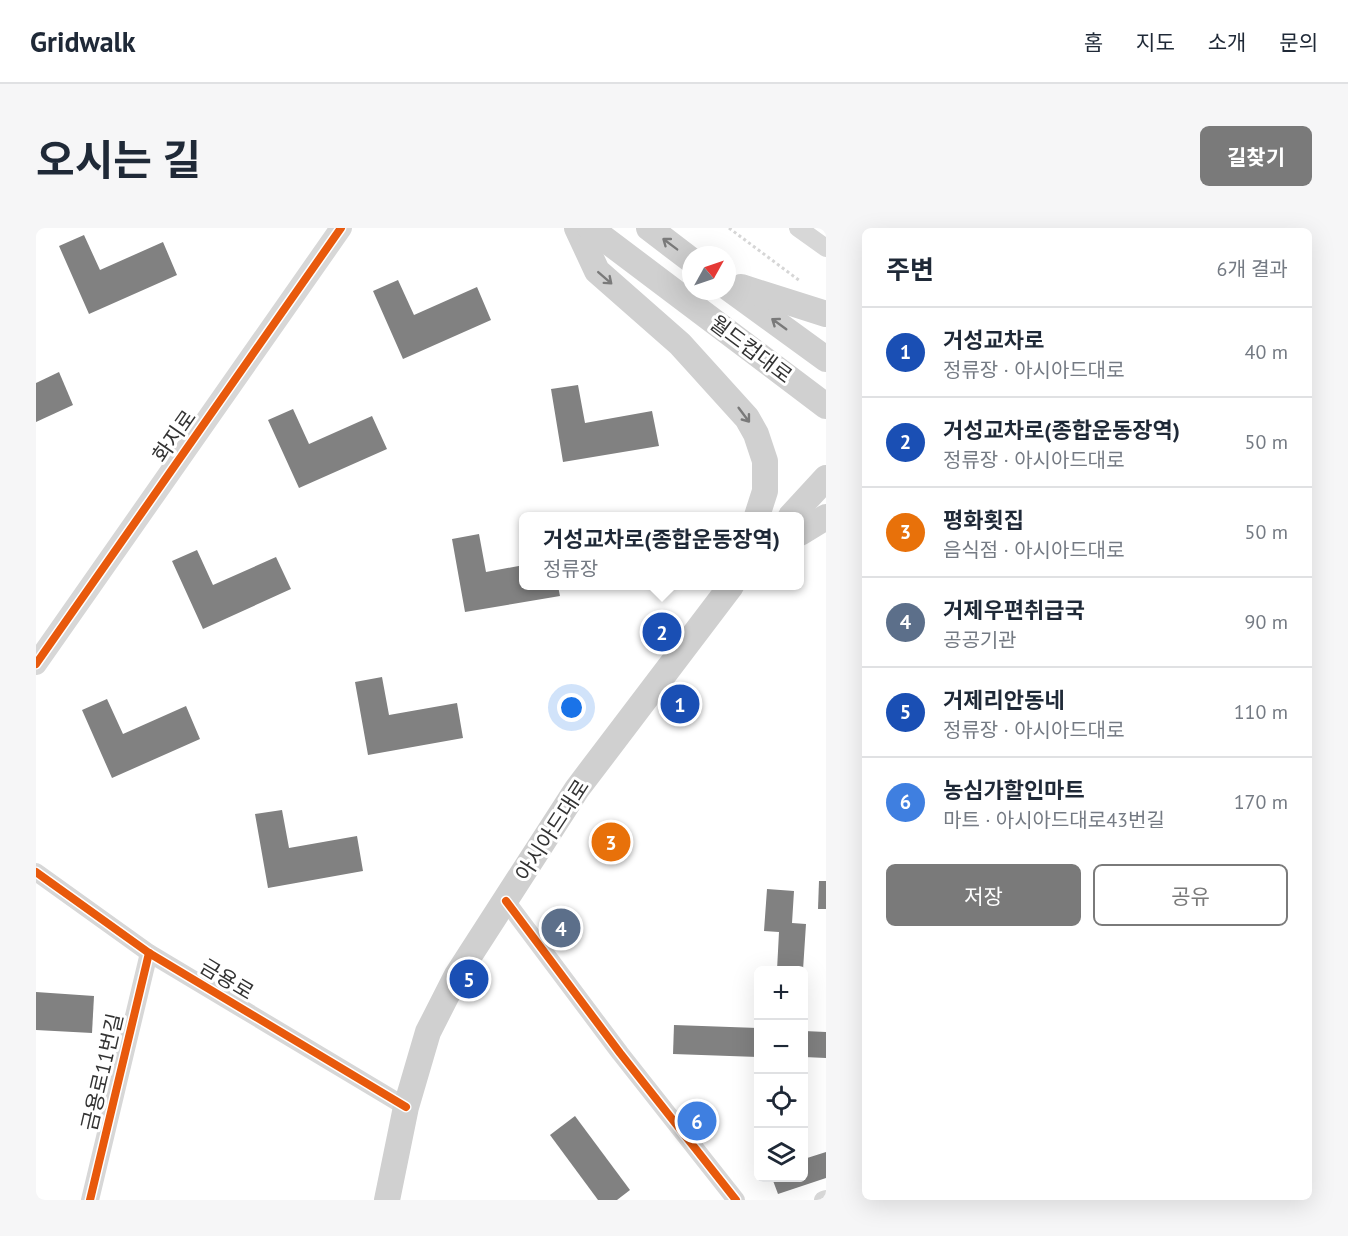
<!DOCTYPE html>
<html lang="ko">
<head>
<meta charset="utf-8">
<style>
	body { margin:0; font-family:"PT Sans","Noto Sans KR",sans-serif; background:#f6f6f7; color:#1f2937 }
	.controls { position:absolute; right:18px; bottom:18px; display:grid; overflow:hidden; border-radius:9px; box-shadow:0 6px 24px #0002 }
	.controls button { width:54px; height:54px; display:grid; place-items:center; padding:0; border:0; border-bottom:2px solid #e0e1e3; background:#fff; color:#1f2937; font:30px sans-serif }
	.compass { position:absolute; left:646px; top:18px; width:54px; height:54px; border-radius:50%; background:#fff; box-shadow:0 6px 24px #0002; rotate:50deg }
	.you { position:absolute; left:536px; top:480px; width:21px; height:21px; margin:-15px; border:4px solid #fff; border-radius:50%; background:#1a73e8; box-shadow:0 0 0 9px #1a73e833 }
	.badge { display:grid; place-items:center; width:39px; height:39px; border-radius:50%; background:#7a7a7a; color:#fff; font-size:20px; font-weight:700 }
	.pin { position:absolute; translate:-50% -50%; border:3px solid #fff; box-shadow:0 2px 6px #0006 }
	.popup { position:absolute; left:483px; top:284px; width:285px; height:78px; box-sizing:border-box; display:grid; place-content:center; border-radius:9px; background:#fff; filter:drop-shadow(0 2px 4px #0005); font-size:20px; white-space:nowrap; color:#747a83 }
	.popup b { font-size:22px; color:#1f2937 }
	.popup::after { content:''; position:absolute; left:50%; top:100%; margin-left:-12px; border:12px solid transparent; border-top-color:#fff }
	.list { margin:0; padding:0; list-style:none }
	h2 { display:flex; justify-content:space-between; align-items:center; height:78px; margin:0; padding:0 24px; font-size:26px }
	h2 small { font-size:20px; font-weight:400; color:#747a83 }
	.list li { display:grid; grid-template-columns:39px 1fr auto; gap:18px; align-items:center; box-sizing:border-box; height:90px; padding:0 24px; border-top:2px solid #e0e1e3 }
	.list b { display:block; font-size:22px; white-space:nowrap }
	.list p { margin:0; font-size:20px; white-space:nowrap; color:#747a83 }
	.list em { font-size:20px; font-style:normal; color:#747a83 }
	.actions { display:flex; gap:12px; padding:18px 24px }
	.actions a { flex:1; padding:14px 0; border:2px solid #7a7a7a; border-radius:9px; text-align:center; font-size:21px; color:#7a7a7a }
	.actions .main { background:#7a7a7a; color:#fff }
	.icon { flex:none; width:33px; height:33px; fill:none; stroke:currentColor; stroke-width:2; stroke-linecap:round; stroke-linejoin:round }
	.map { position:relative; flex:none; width:790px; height:972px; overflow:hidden; border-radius:9px }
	header { display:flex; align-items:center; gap:36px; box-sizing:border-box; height:84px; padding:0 30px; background:#fff; border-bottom:2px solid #e0e1e3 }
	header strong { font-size:28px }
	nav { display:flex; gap:33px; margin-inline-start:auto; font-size:21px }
	.intro { display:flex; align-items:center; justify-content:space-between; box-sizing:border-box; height:144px; padding:0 36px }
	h1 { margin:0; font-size:42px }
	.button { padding:15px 27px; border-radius:9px; background:#7a7a7a; color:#fff; font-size:21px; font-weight:700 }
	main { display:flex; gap:36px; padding:0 36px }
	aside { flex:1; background:#fff; border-radius:9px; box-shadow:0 6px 24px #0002 }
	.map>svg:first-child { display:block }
</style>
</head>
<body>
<header>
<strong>Gridwalk</strong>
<nav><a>홈</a><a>지도</a><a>소개</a><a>문의</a></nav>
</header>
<div class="intro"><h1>오시는 길</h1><a class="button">길찾기</a></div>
<main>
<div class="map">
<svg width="790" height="972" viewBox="0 0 790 972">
	<rect width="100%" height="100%" fill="#fff"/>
	<!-- building -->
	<g fill="#818181">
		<polygon points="48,7 64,42 127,14 141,47 53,86 23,18"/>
		<polygon points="362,52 378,87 441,59 455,92 367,131 337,63"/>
		<polygon points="23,144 37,177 0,194 0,155"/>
		<polygon points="542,157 549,195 616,183 623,218 527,234 515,161"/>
		<polygon points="257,181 273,216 336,188 351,221 263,260 232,192"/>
		<polygon points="443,306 450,344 488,337 488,358 522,358 524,368 429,384 416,311"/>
		<polygon points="161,322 177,357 240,329 255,361 167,401 136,333"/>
		<polygon points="346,449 353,487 421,475 427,510 332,527 319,454"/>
		<polygon points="71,471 87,506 150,478 164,511 76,550 46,482"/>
		<polygon points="246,582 253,620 321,608 327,643 232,660 219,586"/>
		<polygon points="783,653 790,653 790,681 782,681"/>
		<polygon points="731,661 758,663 756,695 770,696 767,742 741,742 743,704 728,703"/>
		<polygon points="0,764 58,768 56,805 0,802"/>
		<polygon points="638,797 722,800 722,829 637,826"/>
		<polygon points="768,803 790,804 790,830 768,829"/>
		<polygon points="539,888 594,962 581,972 562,972 514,907"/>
		<polygon points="790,924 790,950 742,966 736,950 768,950 768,931"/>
	</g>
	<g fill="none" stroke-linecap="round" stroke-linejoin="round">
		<!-- path -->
		<polyline stroke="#d6d6d6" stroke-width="3" stroke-dasharray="3 3" stroke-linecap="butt" points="693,0 764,53"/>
		<!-- minor -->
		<g stroke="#d7d7d7" stroke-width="18">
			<polyline points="762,0 790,20"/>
			<polyline points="0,644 113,725 370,879"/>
			<polyline points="470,673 584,825 700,972"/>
			<polyline points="54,972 113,725"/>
			<polyline points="787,972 790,971"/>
		</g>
		<!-- tertiary -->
		<polyline stroke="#d7d7d7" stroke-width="22" points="0,436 305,0"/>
		<!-- secondary -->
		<g stroke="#d0d0d0" stroke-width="26">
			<polyline points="541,0 561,43 644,116 711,190 720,206 729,233 729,263 721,288"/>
			<polyline points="554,0 790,178"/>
			<polyline points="613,0 655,32"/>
			<polyline points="691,59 790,131"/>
			<polyline points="705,59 790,86"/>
			<polyline points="755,288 790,250"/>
			<polyline points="764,305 790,289"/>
			<polyline points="351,972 370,879 392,804 421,747 541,561 695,358"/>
		</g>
		<defs>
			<g id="cycleway">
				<polyline points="0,436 305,0"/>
				<polyline points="0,644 113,725 370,879"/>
				<polyline points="470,673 584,825 700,972"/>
				<polyline points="54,972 113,725"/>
			</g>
		</defs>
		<!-- cycleway casing -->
		<use href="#cycleway" stroke="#fff" stroke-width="11"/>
		<!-- cycleway -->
		<use href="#cycleway" stroke="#e8590c" stroke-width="8"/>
	</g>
	<!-- one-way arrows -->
	<defs><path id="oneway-shaft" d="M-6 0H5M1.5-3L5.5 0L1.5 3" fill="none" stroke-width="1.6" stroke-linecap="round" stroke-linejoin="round" transform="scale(1.5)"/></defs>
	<g stroke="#7a7a7a">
		<use href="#oneway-shaft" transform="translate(634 16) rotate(-143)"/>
		<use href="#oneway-shaft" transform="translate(569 50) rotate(41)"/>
		<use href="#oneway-shaft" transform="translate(743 96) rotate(-144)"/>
		<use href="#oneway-shaft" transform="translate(708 187) rotate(53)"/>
	</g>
	<g text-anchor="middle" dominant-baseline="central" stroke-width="6" stroke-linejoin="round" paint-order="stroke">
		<!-- street labels -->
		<g font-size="21" fill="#333" stroke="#fff">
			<text transform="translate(715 121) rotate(37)">월드컵대로</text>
			<text transform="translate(138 208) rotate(-55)">화지로</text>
			<text transform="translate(516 602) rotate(-57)">아시아드대로</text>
			<text transform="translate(191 751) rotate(31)">금용로</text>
			<text transform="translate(66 844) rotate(-77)">금용로11번길</text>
		</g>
	</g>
</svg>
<div class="controls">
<button>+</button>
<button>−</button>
<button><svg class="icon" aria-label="locate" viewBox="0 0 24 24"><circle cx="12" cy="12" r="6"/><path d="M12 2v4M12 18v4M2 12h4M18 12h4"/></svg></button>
<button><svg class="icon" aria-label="layers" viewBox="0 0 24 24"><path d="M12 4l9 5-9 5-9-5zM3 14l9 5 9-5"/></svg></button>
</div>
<svg class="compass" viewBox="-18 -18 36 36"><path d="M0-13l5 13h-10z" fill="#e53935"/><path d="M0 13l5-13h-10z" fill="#747a83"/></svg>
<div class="you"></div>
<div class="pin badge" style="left:644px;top:476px;background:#1a4fb4">1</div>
<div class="pin badge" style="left:626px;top:404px;background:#1a4fb4">2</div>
<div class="popup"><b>거성교차로(종합운동장역)</b>정류장</div>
<div class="pin badge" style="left:575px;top:614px;background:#e8710a">3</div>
<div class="pin badge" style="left:525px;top:700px;background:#5c6f8a">4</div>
<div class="pin badge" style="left:433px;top:751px;background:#1a4fb4">5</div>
<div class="pin badge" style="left:661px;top:893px;background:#3f7fe0">6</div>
</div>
<aside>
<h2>주변<small>6개 결과</small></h2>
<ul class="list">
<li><span class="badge" style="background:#1a4fb4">1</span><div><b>거성교차로</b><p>정류장 · 아시아드대로</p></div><em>40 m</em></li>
<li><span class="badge" style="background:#1a4fb4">2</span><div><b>거성교차로(종합운동장역)</b><p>정류장 · 아시아드대로</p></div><em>50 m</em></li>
<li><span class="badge" style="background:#e8710a">3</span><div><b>평화횟집</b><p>음식점 · 아시아드대로</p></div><em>50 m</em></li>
<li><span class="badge" style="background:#5c6f8a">4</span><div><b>거제우편취급국</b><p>공공기관</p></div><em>90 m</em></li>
<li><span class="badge" style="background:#1a4fb4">5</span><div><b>거제리안동네</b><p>정류장 · 아시아드대로</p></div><em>110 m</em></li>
<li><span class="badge" style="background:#3f7fe0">6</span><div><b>농심가할인마트</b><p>마트 · 아시아드대로43번길</p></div><em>170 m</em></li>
</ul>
<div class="actions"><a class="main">저장</a><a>공유</a></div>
</aside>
</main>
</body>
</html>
